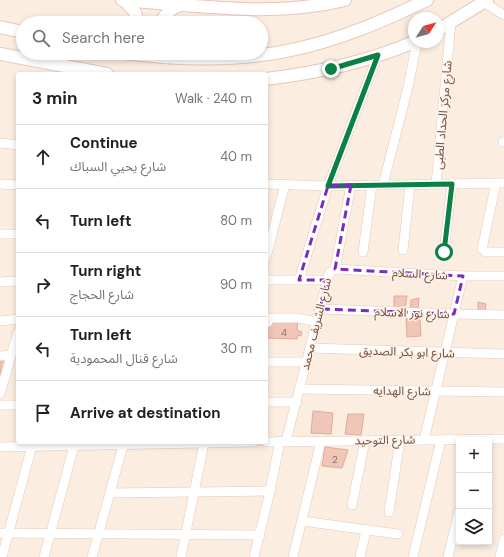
<!DOCTYPE html>
<html lang="en">
<head>
<meta charset="utf-8">
<style>
	body { margin:0; font-family:"DM Sans","Noto Sans Arabic",sans-serif; background:#f2f2f2; color:#202124 }
	.controls { position:absolute; right:12px; bottom:12px; display:grid; overflow:hidden; border-radius:4px; box-shadow:0 2px 6px #0003 }
	.controls button { width:36px; height:36px; display:grid; place-items:center; padding:0; border:0; border-bottom:1px solid #e0e0e0; background:#fff; color:#202124; font:20px sans-serif }
	.compass { position:absolute; left:408px; top:12px; width:36px; height:36px; border-radius:50%; background:#fff; box-shadow:0 2px 6px #0003; rotate:54deg }
	.stop { position:absolute; width:12px; height:12px; margin:-9px; border:3px solid #0b8043; border-radius:50%; background:#fff }
	.stop.end { background:#0b8043; border-color:#fff; box-shadow:0 1px 4px #0008 }
	.list { margin:0; padding:0; list-style:none }
	h2 { display:flex; justify-content:space-between; align-items:center; height:52px; margin:0; padding:0 16px; font-size:17px }
	h2 small { font-size:13px; font-weight:400; color:#757577 }
	.list li { display:grid; grid-template-columns:26px 1fr auto; gap:12px; align-items:center; box-sizing:border-box; height:64px; padding:0 16px; border-top:1px solid #e0e0e0 }
	.list b { display:block; font-size:15px; white-space:nowrap }
	.list p { margin:0; font-size:13px; white-space:nowrap; color:#757577 }
	.list em { font-size:13px; font-style:normal; color:#757577 }
	.icon { flex:none; width:22px; height:22px; fill:none; stroke:currentColor; stroke-width:2; stroke-linecap:round; stroke-linejoin:round }
	.map { position:relative; flex:none; width:504px; height:557px; overflow:hidden }
	.search { position:absolute; background:#fff; box-shadow:0 2px 6px #0003; left:16px; top:16px; width:252px; height:44px; display:flex; align-items:center; gap:10px; box-sizing:border-box; padding:0 14px; border-radius:22px; color:#757577; font-size:15px }
	.panel { position:absolute; background:#fff; box-shadow:0 2px 6px #0003; left:16px; top:72px; width:252px; height:372px; border-radius:4px }
	.map>svg:first-child { display:block }
</style>
</head>
<body>
<div class="map">
<svg width="504" height="557" viewBox="0 0 504 557">
	<rect width="100%" height="100%" fill="#fbede0"/>
	<!-- building -->
	<g fill="#f0c6b8" stroke="#e2aa99">
		<polygon points="394,296 407,296 405,308 394,309"/>
		<polygon points="419,298 418,308 410,313 411,300"/>
		<polygon points="478,302 486,304 485,311 478,311"/>
		<polygon points="298,318 297,330 302,332 301,336 298,335 297,339 268,338 266,328 268,327 268,322"/>
		<polygon points="406,319 420,320 421,336 407,337"/>
		<polygon points="0,358 8,358 3,374 0,374"/>
		<polygon points="313,411 333,413 331,434 311,433"/>
		<polygon points="348,414 364,414 361,435 345,434"/>
		<polygon points="325,447 348,450 342,468 322,466"/>
	</g>
	<g fill="none" stroke-linecap="round" stroke-linejoin="round">
		<defs>
			<g id="street">
				<polyline points="483,2 504,15"/>
				<polyline points="503,142 504,142"/>
				<polyline points="0,143 18,145"/>
				<polyline points="496,183 482,249 486,252 504,252"/>
				<polyline points="0,184 18,185"/>
				<polyline points="266,184 328,186 504,183"/>
				<polyline points="436,184 451,21"/>
				<polyline points="383,185 408,87 417,42"/>
				<polyline points="0,234 18,234"/>
				<polyline points="403,250 410,185"/>
				<polyline points="363,252 372,185"/>
				<polyline points="444,252 452,184"/>
				<polyline points="266,258 285,184"/>
				<polyline points="335,269 463,276 504,276"/>
				<polyline points="266,280 327,280"/>
				<polyline points="299,280 328,186 378,55"/>
				<polyline points="0,282 18,281"/>
				<polyline points="320,309 454,314 504,315"/>
				<polyline points="0,321 18,319"/>
				<polyline points="266,322 268,322 269,318 298,318 317,322"/>
				<polyline points="310,348 504,354"/>
				<polyline points="0,356 11,355"/>
				<polyline points="266,362 307,362"/>
				<polyline points="300,389 504,392"/>
				<polyline points="0,394 18,332"/>
				<polyline points="266,402 297,402"/>
				<polyline points="0,405 18,405"/>
				<polyline points="424,440 463,276"/>
				<polyline points="286,441 329,273 335,269 351,185"/>
				<polyline points="266,442 504,439"/>
				<polyline points="0,447 254,442"/>
				<polyline points="110,493 270,491"/>
				<polyline points="352,505 365,441"/>
				<polyline points="389,512 400,440"/>
				<polyline points="302,521 398,534"/>
				<polyline points="0,533 260,535"/>
				<polyline points="2,557 32,446"/>
				<polyline points="44,557 74,446"/>
				<polyline points="92,557 124,442"/>
				<polyline points="181,557 204,443"/>
				<polyline points="254,557 270,491 280,441"/>
				<polyline points="293,557 321,441"/>
				<polyline points="360,557 366,530"/>
				<polyline points="413,557 441,440"/>
				<polyline points="448,557 459,511"/>
				<polyline points="500,557 504,539"/>
			</g>
			<g id="secondary">
				<path d="M 122,0 C 195,5 272,18 345,0"/>
				<polyline points="124,0 135,12 138,23"/>
				<path d="M 161,23 C 165,13 171,8 180,5"/>
				<polyline points="0,27 23,32"/>
				<polyline points="438,30 487,0"/>
				<path d="M 124,53 C 180,60 241,62 296,49 C 342,39 385,20 427,0"/>
				<polyline points="0,54 107,74"/>
				<path d="M 266,79 C 317,73 367,62 414,42"/>
			</g>
		</defs>
		<!-- street casing -->
		<use href="#street" stroke="#e1cabf" stroke-width="10"/>
		<!-- secondary casing -->
		<use href="#secondary" stroke="#e6c9bc" stroke-width="14"/>
		<!-- street -->
		<use href="#street" stroke="#fff" stroke-width="9"/>
		<!-- secondary -->
		<use href="#secondary" stroke="#fff" stroke-width="12"/>
	</g>
	<g fill="none" stroke-linecap="round" stroke-linejoin="round">
		<!-- route -->
		<polyline stroke="#0b8043" stroke-width="5" points="331,69 378,55 328,186 452,184 444,252"/>
	</g>
	<!-- marked area -->
	<path fill="none" stroke="#7b2cbf" stroke-width="3" stroke-dasharray="8 5" stroke-linejoin="round" d="M 351,185 L 335,269 L 463,276 L 454,314 L 320,309 L 327,280 L 299,280 L 328,186 Z"/>
	<g text-anchor="middle" dominant-baseline="central" stroke-width="3" stroke-linejoin="round" paint-order="stroke">
		<!-- number labels -->
		<g font-size="10" fill="#916e64">
			<text x="284" y="332">4</text>
			<text x="335" y="459">2</text>
		</g>
		<!-- street labels -->
		<g font-size="12" fill="#715048" stroke="#fff1e5">
			<text transform="translate(443 115) rotate(-85)">شارع مركز الحداد الطبى</text>
			<text transform="translate(420 274) rotate(3)">شارع السلام</text>
			<text transform="translate(412 313) rotate(2)">شارع نور الاسلام</text>
			<text transform="translate(316 324) rotate(-76)">شارع الشريف محمد</text>
			<text transform="translate(407 352) rotate(2)">شارع ابو بكر الصديق</text>
			<text transform="translate(402 391) rotate(1)">شارع الهدايه</text>
			<text transform="translate(385 440) rotate(-1)">شارع التوحيد</text>
		</g>
	</g>
</svg>
<div class="controls">
<button>+</button>
<button>−</button>
<button><svg class="icon" aria-label="layers" viewBox="0 0 24 24"><path d="M12 4l9 5-9 5-9-5zM3 14l9 5 9-5"/></svg></button>
</div>
<svg class="compass" viewBox="-18 -18 36 36"><path d="M0-13l5 13h-10z" fill="#e53935"/><path d="M0 13l5-13h-10z" fill="#757577"/></svg>
<div class="stop" style="left:444px;top:252px"></div>
<div class="stop end" style="left:331px;top:69px"></div>
<div class="search"><svg class="icon" aria-label="search" viewBox="0 0 24 24"><circle cx="10" cy="10" r="6"/><path d="M15 15l6 6"/></svg>Search here</div>
<section class="panel">
<h2>3 min<small>Walk · 240 m</small></h2>
<ul class="list">
<li><svg class="icon" aria-label="ahead" viewBox="0 0 24 24"><path d="M12 20V5M6 11l6-6 6 6"/></svg><div><b>Continue</b><p>شارع يحيي السباك</p></div><em>40 m</em></li>
<li><svg class="icon" aria-label="left" viewBox="0 0 24 24"><path d="M17 20v-9H6M10 6l-5 5 5 5"/></svg><div><b>Turn left</b></div><em>80 m</em></li>
<li><svg class="icon" aria-label="right" viewBox="0 0 24 24"><path d="M7 20v-9h11M14 6l5 5-5 5"/></svg><div><b>Turn right</b><p>شارع الحجاج</p></div><em>90 m</em></li>
<li><svg class="icon" aria-label="left" viewBox="0 0 24 24"><path d="M17 20v-9H6M10 6l-5 5 5 5"/></svg><div><b>Turn left</b><p>شارع قنال المحمودية</p></div><em>30 m</em></li>
<li><svg class="icon" aria-label="arrive" viewBox="0 0 24 24"><path d="M6 21V4h12l-3 4 3 4H6"/></svg><div><b>Arrive at destination</b></div></li>
</ul>
</section>
</div>
</body>
</html>
